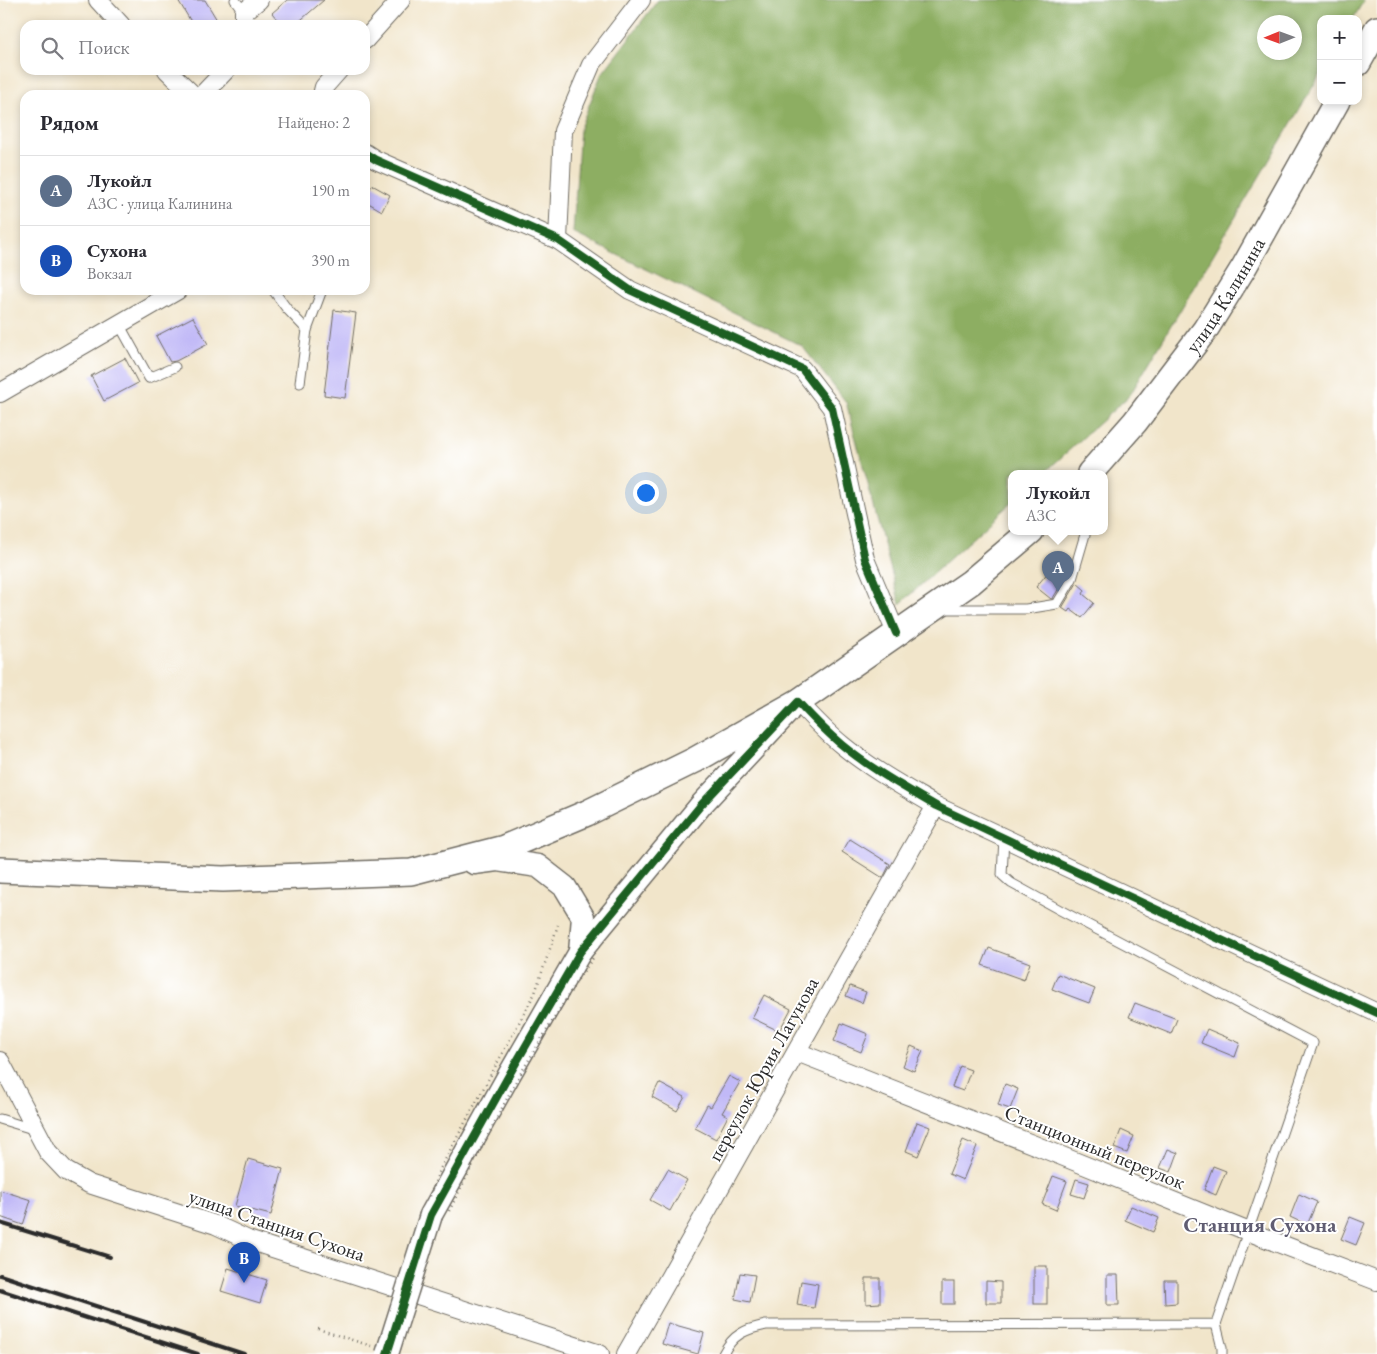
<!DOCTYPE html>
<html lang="ru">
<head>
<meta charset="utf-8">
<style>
	body { margin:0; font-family:"EB Garamond",serif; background:#f2f2f3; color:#2b2b33 }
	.controls { position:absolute; right:15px; top:15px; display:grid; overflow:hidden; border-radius:10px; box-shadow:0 2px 8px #0003 }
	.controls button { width:45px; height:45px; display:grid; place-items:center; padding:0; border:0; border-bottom:1px solid #e1e1e2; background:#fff; color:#2b2b33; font:25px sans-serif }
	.compass { position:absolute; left:1257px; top:15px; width:45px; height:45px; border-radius:50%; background:#fff; box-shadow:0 2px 8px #0003; rotate:269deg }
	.you { position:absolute; left:645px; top:492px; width:18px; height:18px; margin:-12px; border:4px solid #fff; border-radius:50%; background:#1a73e8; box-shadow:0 0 0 8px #1a73e833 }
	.badge { display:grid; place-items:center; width:32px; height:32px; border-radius:50%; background:#111827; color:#fff; font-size:16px; font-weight:700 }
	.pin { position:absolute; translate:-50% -41px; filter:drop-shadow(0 1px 2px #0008) }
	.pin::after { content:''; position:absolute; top:26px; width:18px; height:15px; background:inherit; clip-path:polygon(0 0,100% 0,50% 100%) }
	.popup { position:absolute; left:1008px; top:470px; width:100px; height:65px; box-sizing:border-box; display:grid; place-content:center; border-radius:10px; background:#fff; filter:drop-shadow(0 1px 4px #0005); font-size:16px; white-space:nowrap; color:#7c7c81 }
	.popup b { font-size:19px; color:#2b2b33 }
	.popup::after { content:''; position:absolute; left:50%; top:100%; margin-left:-10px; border:10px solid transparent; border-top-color:#fff }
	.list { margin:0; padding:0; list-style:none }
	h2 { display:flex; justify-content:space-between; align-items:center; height:65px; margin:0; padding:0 20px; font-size:21px }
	h2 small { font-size:16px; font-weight:400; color:#7c7c81 }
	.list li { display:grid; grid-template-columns:32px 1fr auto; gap:15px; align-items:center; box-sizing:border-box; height:70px; padding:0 20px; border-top:1px solid #e1e1e2 }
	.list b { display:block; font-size:19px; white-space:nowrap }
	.list p { margin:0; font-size:16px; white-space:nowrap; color:#7c7c81 }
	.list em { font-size:16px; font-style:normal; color:#7c7c81 }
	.icon { flex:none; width:28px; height:28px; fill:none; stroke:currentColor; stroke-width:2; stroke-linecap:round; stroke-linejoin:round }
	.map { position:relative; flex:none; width:1377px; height:1354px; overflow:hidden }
	.search { position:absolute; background:#fff; box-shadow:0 2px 8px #0003; left:20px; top:20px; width:350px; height:55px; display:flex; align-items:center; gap:12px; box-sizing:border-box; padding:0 18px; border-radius:15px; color:#7c7c81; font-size:19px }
	.panel { position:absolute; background:#fff; box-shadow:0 2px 8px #0003; left:20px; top:90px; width:350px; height:205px; border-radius:15px }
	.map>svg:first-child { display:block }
</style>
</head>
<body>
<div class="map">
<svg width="1377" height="1354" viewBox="0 0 1377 1354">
	<rect width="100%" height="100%" fill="#fff"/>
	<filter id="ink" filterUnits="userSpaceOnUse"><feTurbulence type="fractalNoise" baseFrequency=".02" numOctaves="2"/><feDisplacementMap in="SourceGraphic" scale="10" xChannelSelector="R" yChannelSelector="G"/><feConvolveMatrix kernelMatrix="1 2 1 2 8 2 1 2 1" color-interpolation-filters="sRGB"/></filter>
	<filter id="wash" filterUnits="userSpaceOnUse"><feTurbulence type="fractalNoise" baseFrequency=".0096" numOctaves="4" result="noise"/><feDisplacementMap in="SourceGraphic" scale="20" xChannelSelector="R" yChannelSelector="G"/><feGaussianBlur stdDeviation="1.12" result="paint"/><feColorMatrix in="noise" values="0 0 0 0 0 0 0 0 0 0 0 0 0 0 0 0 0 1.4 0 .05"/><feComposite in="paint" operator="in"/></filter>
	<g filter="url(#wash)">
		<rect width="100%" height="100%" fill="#f1e5ca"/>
		<!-- forest -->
		<path fill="#8dae62" stroke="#5c6c46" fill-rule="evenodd" d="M 658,0 L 1364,0 L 1353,19 L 1321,19 L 1321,73 L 1130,395 L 1044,473 L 1012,473 L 1012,502 L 900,604 L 846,402 L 802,346 L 573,233 L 580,128 L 601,75 ZM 1264,22 L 1294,22 L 1294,52 L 1264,52 Z"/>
		<g id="blocks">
			<!-- building -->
			<g fill="#c1b9f7">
				<polygon points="178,0 205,0 220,25 193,25"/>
				<polygon points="287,0 324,0 295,25 282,25 272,13"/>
				<polygon points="372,185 390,195 382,211 365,201 365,197"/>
				<polygon points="334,310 356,313 345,398 324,395"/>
				<polygon points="193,317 208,344 176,361 170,362 156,336"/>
				<polygon points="125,358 138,383 104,401 91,376"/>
				<polygon points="1054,565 1067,575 1053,598 1051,599 1036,587"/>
				<polygon points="1077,583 1085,590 1083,594 1094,603 1082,618 1070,609 1068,612 1062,608"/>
				<polygon points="850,839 890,864 883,878 842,852"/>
				<polygon points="989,948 1030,963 1024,980 982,965"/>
				<polygon points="1058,974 1095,989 1089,1003 1052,989"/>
				<polygon points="850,986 866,992 862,1003 846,996"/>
				<polygon points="764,995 791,1009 779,1031 752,1018"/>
				<polygon points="1135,1003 1177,1019 1171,1034 1129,1017"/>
				<polygon points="841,1023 868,1034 861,1052 834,1041"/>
				<polygon points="1207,1029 1240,1043 1235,1057 1201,1043"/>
				<polygon points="911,1046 923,1051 914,1071 903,1066"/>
				<polygon points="960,1066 971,1070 963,1091 952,1087"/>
				<polygon points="729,1076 740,1082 722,1113 728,1116 716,1139 695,1128 707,1105 711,1107"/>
				<polygon points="659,1083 685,1097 677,1111 652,1097"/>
				<polygon points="1005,1084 1018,1089 1010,1109 998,1105"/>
				<polygon points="917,1122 930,1127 918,1156 906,1151"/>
				<polygon points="1121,1130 1134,1136 1127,1153 1114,1148"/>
				<polygon points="963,1140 977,1146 963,1180 949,1174"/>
				<polygon points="1168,1149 1178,1153 1171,1172 1160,1168"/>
				<polygon points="248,1159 283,1169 271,1215 235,1206"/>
				<polygon points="1213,1166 1226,1171 1216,1195 1204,1190"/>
				<polygon points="668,1169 687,1180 670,1211 650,1200"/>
				<polygon points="1053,1176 1067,1181 1056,1210 1042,1204"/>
				<polygon points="1076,1179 1089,1183 1084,1198 1071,1194"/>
				<polygon points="0,1190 31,1200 23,1225 0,1217"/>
				<polygon points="1299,1194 1317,1202 1307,1225 1290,1217"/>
				<polygon points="1131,1206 1159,1218 1153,1232 1125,1220"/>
				<polygon points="1350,1217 1365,1223 1356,1245 1341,1239"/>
				<rect x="1034" y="1266" width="13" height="38"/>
				<polygon points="228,1268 267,1280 260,1303 221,1291"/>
				<polygon points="740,1273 755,1275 750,1302 735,1299"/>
				<polygon points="1107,1275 1118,1275 1119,1305 1107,1305"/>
				<polygon points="866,1278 880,1278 880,1303 866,1304"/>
				<polygon points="1164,1280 1177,1280 1177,1303 1165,1304"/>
				<polygon points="801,1281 818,1284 814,1308 797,1305"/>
				<polygon points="986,1281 1001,1282 1001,1303 986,1303"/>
				<rect x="942" y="1282" width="12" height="22"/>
				<polygon points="668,1323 704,1333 698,1354 662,1344"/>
			</g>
		</g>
	</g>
	<g filter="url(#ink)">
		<use href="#blocks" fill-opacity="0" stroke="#706c63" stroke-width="1"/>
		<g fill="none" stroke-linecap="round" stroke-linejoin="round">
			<defs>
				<g id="service">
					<polyline points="235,0 244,12"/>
					<polyline points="273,290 287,309 307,330 300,383"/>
					<polyline points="119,324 149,378 175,367"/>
					<polyline points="307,330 322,290"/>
					<polyline points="943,609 1026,609 1057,604 1072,579 1086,531"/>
					<polyline points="0,1119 36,1130"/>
					<polyline points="1216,1324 1222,1348 1222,1354"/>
					<path d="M 723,1354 C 733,1334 746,1329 766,1325 L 1216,1324 L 1313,1043 L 1060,910 L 1011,883 L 1002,875 L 1004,838"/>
				</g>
				<g id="minor">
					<polyline points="98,0 121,25"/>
					<polyline points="244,25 244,12 259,0"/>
					<polyline points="365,40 401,0"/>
					<polyline points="167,70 193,95"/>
					<polyline points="202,95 226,70"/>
					<polyline points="322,95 324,87 339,70"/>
					<polyline points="365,153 376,160 558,240 630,290 802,369 832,408 865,559 896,633"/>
					<polyline points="558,240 563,131 591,65 641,0"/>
					<polyline points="0,393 178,290"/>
					<path d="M 798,702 C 812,717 826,732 842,745 C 871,769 904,787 936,806 L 1377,1013"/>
					<polyline points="797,1052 1037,1146 1247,1231 1377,1281"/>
					<polyline points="0,1061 48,1152 66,1171 89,1184 216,1225 248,1240 600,1354"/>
					<path d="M 626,1354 C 730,1171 831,988 936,806"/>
				</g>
				<g id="tertiary">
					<polyline points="474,863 497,860 538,866 565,887 583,917 580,952"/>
					<polyline points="431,1215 509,1075 580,952 701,805 788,712"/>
				</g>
				<g id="secondary">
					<polyline points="1358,63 1377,29"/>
					<path id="s1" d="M 1090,473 L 1135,422 L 1205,330 L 1244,267 L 1337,101"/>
					<polyline points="0,870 223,879 411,872 504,848 587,813 695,760 798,702 971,582 1031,531"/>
				</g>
			</defs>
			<!-- service casing -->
			<use href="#service" stroke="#706c63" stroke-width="11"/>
			<!-- minor casing -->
			<use href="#minor" stroke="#706c63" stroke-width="20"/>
			<!-- tertiary casing -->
			<use href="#tertiary" stroke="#706c63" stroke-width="25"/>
			<!-- secondary casing -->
			<use href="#secondary" stroke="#706c63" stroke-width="28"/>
			<!-- path -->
			<polyline stroke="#706c63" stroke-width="2.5" stroke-dasharray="1 4" stroke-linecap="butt" points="318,1329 371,1346"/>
			<!-- service -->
			<use href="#service" stroke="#fff" stroke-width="9"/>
			<!-- minor -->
			<use href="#minor" stroke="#fff" stroke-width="18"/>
			<!-- tertiary -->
			<use href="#tertiary" stroke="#fff" stroke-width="22"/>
			<!-- secondary -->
			<use href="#secondary" stroke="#fff" stroke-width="25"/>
			<!-- rail -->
			<g stroke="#2b2b2b" stroke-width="4">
				<polyline points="0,1223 110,1257"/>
				<polyline points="0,1275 244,1354"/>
				<polyline points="0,1290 198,1354"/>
			</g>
			<defs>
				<polyline id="tertiary-bridge" points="387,1354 431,1215"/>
			</defs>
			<!-- tertiary-bridge casing -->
			<use href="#tertiary-bridge" stroke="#706c63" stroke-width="25" stroke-linecap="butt"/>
			<!-- path-bridge -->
			<g stroke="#706c63" stroke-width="2.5" stroke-dasharray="1 4" stroke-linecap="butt">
				<polyline points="430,1196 439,1171 535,993 558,925"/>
				<polyline points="449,1211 516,1081 580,976 593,958"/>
			</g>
			<!-- tertiary-bridge -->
			<use href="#tertiary-bridge" stroke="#fff" stroke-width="22"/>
			<defs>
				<g id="cycleway">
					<polyline points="365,153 376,160 558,240 630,290 802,369 832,408 865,559 896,633"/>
					<path d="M 387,1354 L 431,1215 L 509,1075 L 580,952 L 701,805 L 798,702 C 812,717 826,732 842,745 C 871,769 904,787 936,806 L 1377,1013"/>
				</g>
			</defs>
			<!-- cycleway casing -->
			<use href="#cycleway" stroke="#fff" stroke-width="11"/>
			<!-- cycleway -->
			<use href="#cycleway" stroke="#1b5e20" stroke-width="8"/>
		</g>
	</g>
	<g text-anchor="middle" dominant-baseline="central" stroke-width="4" stroke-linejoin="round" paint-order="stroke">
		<!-- street labels -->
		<g font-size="20" fill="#2b2b2b" stroke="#fff">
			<text stroke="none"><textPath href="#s1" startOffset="224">улица Калинина</textPath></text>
			<text transform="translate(763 1069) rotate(-61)">переулок Юрия Лагунова</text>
			<text transform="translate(1095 1147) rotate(22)">Станционный переулок</text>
			<text transform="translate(277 1225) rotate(19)">улица Станция Сухона</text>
		</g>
		<!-- neighbourhood labels -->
		<g font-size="21" font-weight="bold" fill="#605d72" stroke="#fff">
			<text x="1260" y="1224">Станция Сухона</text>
		</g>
	</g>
</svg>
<div class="controls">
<button>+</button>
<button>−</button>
</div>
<svg class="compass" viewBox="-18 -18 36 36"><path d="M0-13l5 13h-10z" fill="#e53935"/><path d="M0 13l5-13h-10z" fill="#7c7c81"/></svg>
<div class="you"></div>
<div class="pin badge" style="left:1058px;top:592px;background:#5c6f8a">A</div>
<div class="popup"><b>Лукойл</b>АЗС</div>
<div class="pin badge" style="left:244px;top:1283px;background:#1a4fb4">B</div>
<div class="search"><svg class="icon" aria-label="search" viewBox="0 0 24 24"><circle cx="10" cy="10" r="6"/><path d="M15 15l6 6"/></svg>Поиск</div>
<section class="panel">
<h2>Рядом<small>Найдено: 2</small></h2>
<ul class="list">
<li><span class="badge" style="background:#5c6f8a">A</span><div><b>Лукойл</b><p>АЗС · улица Калинина</p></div><em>190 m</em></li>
<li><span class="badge" style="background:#1a4fb4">B</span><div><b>Сухона</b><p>Вокзал</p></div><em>390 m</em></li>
</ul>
</section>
</div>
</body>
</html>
